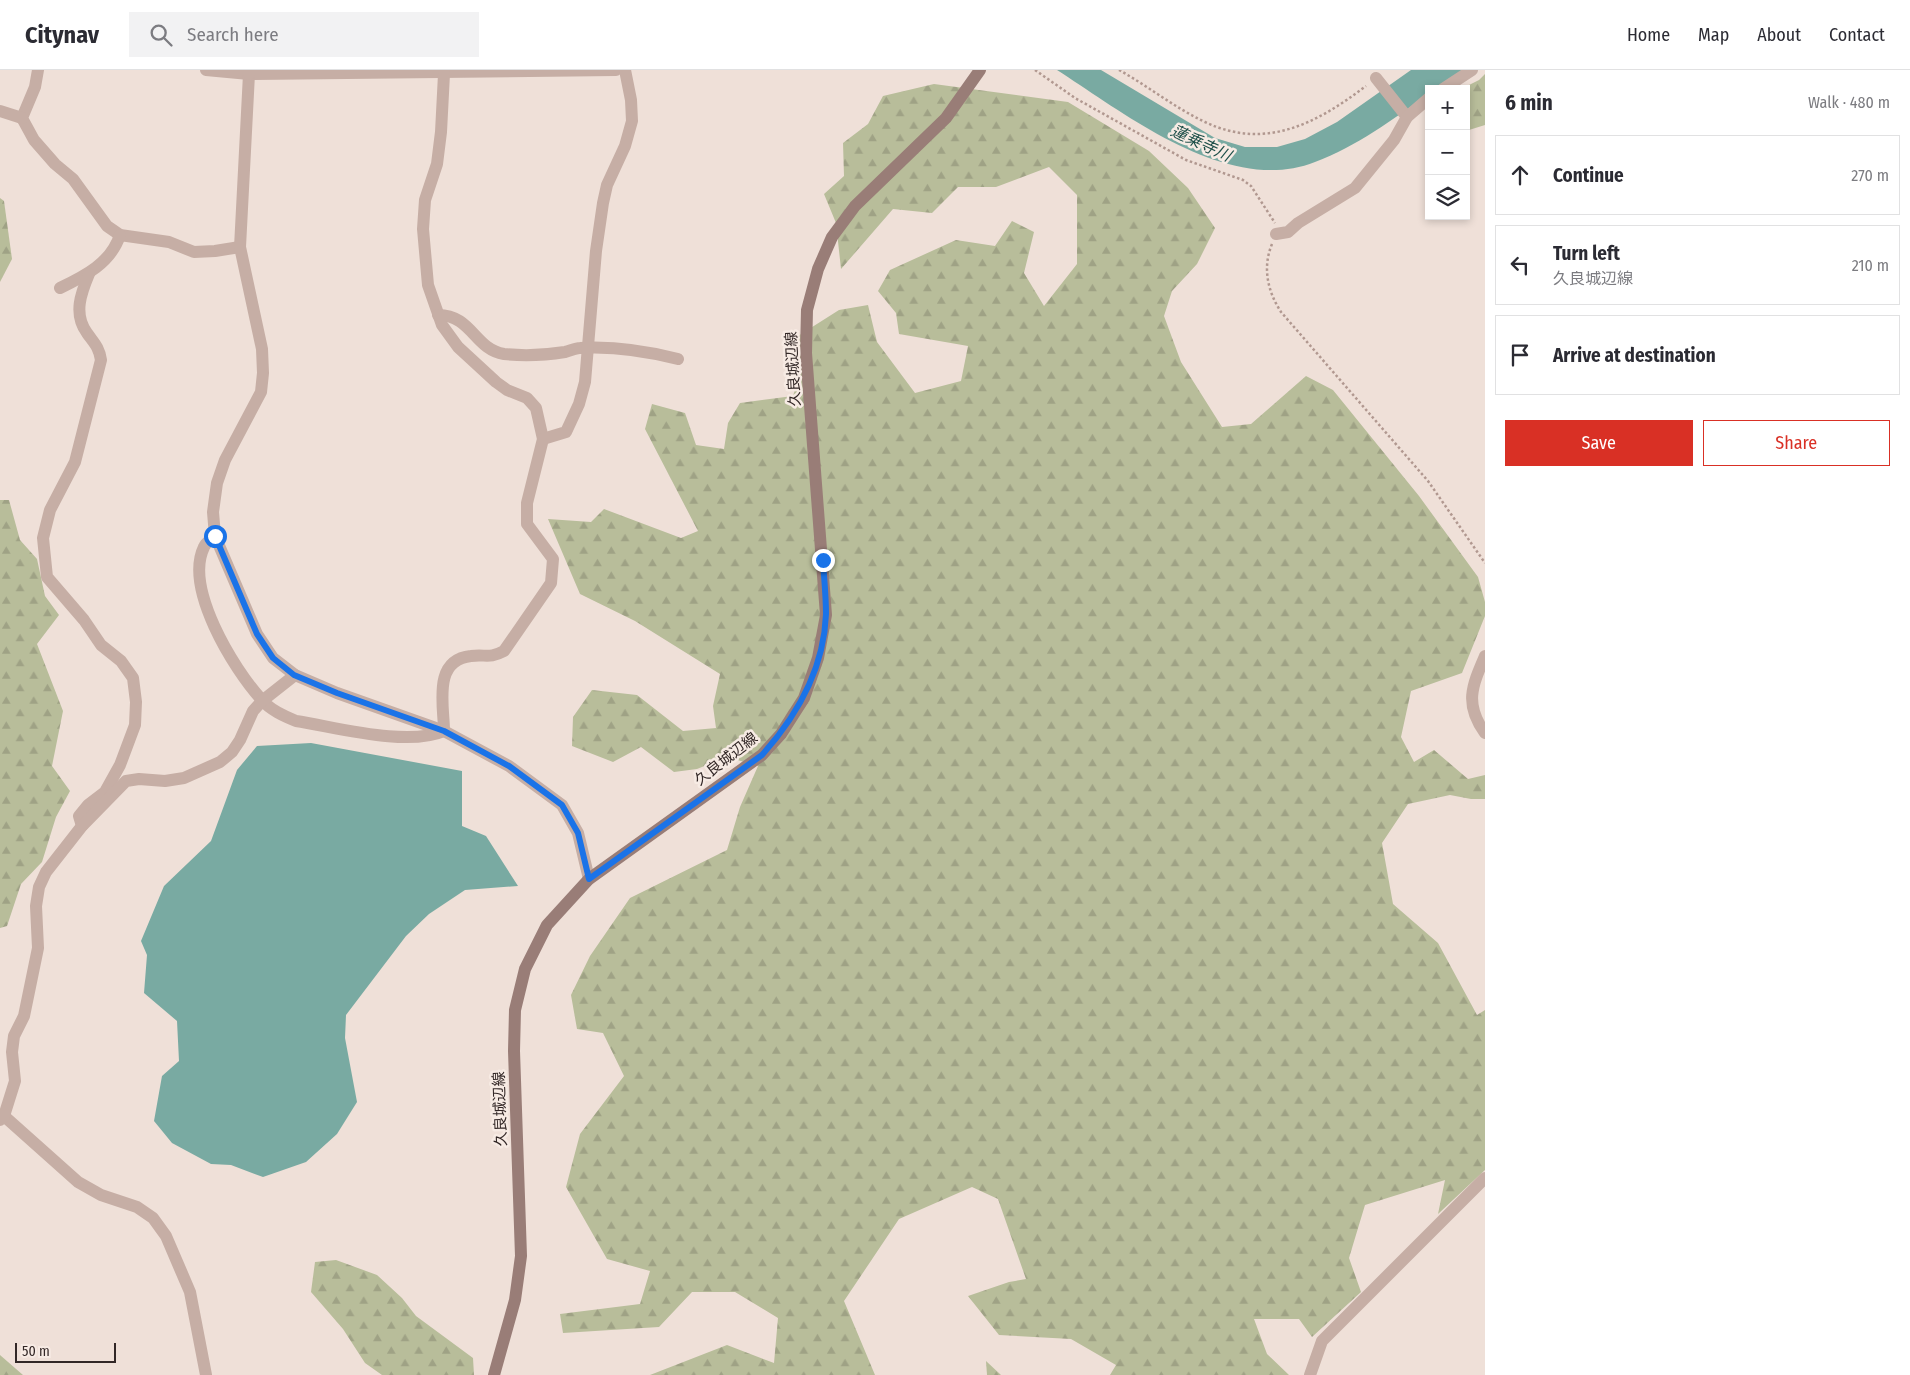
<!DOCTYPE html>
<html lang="en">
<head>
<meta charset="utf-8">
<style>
	body { margin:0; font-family:"Fira Sans Condensed","Noto Sans JP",sans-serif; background:#f2f2f3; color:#2b2b33 }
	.controls { position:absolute; right:15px; top:15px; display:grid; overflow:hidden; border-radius:0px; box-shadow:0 2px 8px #0003 }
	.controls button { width:45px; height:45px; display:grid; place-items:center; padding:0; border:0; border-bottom:1px solid #e1e1e2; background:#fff; color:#2b2b33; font:25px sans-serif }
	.scale { position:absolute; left:15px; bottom:12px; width:101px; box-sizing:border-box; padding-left:5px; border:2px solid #322726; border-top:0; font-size:14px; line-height:18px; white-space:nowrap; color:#322726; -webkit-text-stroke:4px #f7ebe4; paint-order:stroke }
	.stop { position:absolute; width:15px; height:15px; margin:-11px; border:4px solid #1a73e8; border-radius:50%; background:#fff }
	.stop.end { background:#1a73e8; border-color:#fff; box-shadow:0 1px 5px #0008 }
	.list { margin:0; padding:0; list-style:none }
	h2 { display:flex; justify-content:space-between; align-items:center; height:65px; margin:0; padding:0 20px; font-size:21px }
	h2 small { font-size:16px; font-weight:400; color:#7c7c81 }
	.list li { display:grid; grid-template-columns:32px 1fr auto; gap:15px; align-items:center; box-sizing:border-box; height:80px; margin:0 10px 10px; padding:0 10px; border:1px solid #e1e1e2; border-radius:0px }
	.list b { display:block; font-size:19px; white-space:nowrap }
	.list p { margin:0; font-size:16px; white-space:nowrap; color:#7c7c81 }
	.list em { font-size:16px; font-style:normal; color:#7c7c81 }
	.actions { display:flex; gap:10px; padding:15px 20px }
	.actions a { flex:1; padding:11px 0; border:1px solid #d93025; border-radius:0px; text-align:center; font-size:18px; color:#d93025 }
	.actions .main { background:#d93025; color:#fff }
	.icon { flex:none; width:28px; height:28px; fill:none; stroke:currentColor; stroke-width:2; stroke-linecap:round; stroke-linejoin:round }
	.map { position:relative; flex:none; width:1485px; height:1305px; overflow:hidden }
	header { display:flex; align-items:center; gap:30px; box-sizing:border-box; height:70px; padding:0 25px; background:#fff; border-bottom:1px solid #e1e1e2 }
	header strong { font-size:24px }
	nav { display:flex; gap:28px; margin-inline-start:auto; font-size:18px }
	.search { width:350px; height:45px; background:#f2f2f3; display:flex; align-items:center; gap:12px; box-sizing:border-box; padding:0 18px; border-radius:0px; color:#7c7c81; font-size:19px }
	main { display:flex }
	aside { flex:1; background:#fff }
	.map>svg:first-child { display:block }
</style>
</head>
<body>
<header>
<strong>Citynav</strong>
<div class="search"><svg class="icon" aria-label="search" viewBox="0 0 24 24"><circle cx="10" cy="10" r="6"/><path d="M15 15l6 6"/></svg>Search here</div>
<nav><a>Home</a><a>Map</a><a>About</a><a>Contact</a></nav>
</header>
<main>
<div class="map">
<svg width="1485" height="1305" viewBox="0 0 1485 1305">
	<defs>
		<pattern id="forest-firs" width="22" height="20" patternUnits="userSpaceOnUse" patternTransform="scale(1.25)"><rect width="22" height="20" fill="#b8bd9a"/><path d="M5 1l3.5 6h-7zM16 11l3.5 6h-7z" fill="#9fa285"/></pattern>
	</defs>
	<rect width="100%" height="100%" fill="#efe0d8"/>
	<!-- forest -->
	<g fill="url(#forest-firs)">
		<polygon points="1485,4 1485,55 1469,60 1466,58 1466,19 1461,19 1479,10"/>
		<polygon points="934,14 1068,32 1149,81 1188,118 1215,158 1197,194 1172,221 1164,246 1181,292 1222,357 1251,354 1306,306 1333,320 1419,426 1478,507 1485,532 1485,546 1462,603 1411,621 1401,667 1414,692 1434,680 1468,709 1485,705 1485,729 1471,729 1450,725 1408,734 1382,773 1393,834 1438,873 1477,945 1485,940 1485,1100 1438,1144 1445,1110 1365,1135 1349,1188 1361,1222 1312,1267 1299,1249 1254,1249 1267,1284 1289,1305 1110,1305 1116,1295 1071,1269 999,1265 968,1226 1009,1212 1026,1209 998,1129 972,1117 899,1149 844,1231 875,1305 650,1305 727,1275 774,1293 778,1248 735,1222 692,1222 659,1257 563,1263 560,1244 640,1234 650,1201 607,1189 566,1117 580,1064 624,1006 603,963 577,959 571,925 590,886 630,828 727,780 740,737 758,696 727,687 697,699 674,702 641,677 613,692 572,676 573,647 592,620 637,625 683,661 716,658 713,636 720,604 635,551 580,524 548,449 591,452 604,439 681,468 698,461 645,359 652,334 685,343 696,375 724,379 728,353 740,333 793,326 801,301 798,266 839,240 868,235 877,272 915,323 961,311 968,276 899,264 896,243 878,221 890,200 956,170 995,176 1012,151 1034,162 1024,203 1044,236 1077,194 1077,125 1049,97 996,117 958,117 932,143 893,139 841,199 836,153 824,124 844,106 843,73 868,54 883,26"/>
		<polygon points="0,128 4,131 12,189 0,212"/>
		<polygon points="0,430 9,430 20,470 37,489 45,526 59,545 37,574 63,641 52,696 70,721 56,747 42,792 21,814 7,856 0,858"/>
		<polygon points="336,1190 377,1205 402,1228 416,1246 473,1288 474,1305 382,1305 365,1293 343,1259 311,1222 315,1192"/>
		<polygon points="0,1285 23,1305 0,1305"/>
		<polygon points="986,1291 1001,1305 987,1305"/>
	</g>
	<!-- water -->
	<g fill="#79aaa2">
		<path d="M 1057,0 L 1101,0 L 1215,68 L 1245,77 L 1277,77 L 1305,69 L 1337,52 L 1411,0 L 1463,0 L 1436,19 L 1429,19 L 1429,24 C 1393,49 1356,77 1315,92 C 1229,126 1127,45 1057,0 Z"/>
		<polygon points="311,673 462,701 462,756 486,766 518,816 465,820 429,844 406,866 346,945 345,968 357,1032 337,1064 306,1092 263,1107 231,1095 211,1094 172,1073 154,1051 162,1006 179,991 177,951 144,923 147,885 141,871 164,816 211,771 237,700 257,676"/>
	</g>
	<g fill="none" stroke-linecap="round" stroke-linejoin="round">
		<!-- path -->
		<g stroke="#b19890" stroke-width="2.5" stroke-dasharray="2.5 2.5" stroke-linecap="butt">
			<polyline points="1035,0 1075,28 1186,90 1243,110 1251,116 1275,153"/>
			<path d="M 1119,0 C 1148,16 1175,38 1205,52 C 1266,81 1317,53 1366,16"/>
			<path d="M 1272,174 C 1262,198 1268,222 1281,242 L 1428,411 L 1485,493"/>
		</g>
		<!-- minor -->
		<g stroke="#c6aea5" stroke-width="12">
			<polyline points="38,0 35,17 22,48 34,70 55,94 73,109 107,156 120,165 169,172 194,182 215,181 240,177"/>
			<polyline points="206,0 249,4 616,0"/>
			<path d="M 249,4 L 240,177 L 262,279 L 263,303 L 261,322 L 225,390 L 217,413 L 213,442 L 215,466 C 211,470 206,472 204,477 C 184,518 233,598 261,629 C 270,640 284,646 296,651 C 336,657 407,677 444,661 C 444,636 432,590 471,586 C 486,584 489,589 504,581 L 551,513 L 553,489 L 527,454 L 527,433 L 543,369 L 536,338 L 527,328 L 507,320 L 496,312 L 458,277 L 442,255 L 428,215 L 423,159 L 425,130 L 437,94 L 441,62 L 444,4"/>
			<polyline points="1376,8 1407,47"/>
			<polyline points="1443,19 1472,0"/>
			<polyline points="0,41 22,48"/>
			<polyline points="1276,164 1288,162 1298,153 1355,118 1394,70 1407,47 1429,28"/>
			<path d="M 60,218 C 85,206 111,193 120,165"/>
			<path d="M 438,245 C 472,245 474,279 504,284 C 523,286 546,285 565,282 C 570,281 575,278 580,278 C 613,276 646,281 678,289"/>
			<polyline points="543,369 566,362 579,334 585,312 596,181 603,133 607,115 625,76 632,51 631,30 625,0"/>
			<path d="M 1485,586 C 1472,616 1464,634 1485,663"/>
			<path d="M 82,756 L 79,746 L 88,735 L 105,722 L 120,695 L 135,655 L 136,632 L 133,608 L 121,591 L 101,575 L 84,550 L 47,507 L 43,468 L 50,440 L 75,392 L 101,290 C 99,277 94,273 87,263 C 73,244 81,223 89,204"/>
			<polyline points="4,1046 78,1112 101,1125 137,1137 153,1148 166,1166 190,1222 206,1305"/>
			<polyline points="0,1050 4,1046 15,1011 12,982 14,966 24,946 38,878 36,836 39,817 46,802 82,756 126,711 139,709 165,711 184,708 220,692 232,682 240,670 253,641 262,631 295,605"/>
			<polyline points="1310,1305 1322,1271 1485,1108"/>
		</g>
		<!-- tertiary -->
		<g stroke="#c6aea5" stroke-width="12">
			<polyline points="249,4 249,0"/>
			<polyline points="215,466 257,564 273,588 295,605 337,623 444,661 509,696 562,735 578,763 589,809"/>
		</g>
		<!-- secondary -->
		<polyline stroke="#997d77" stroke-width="12" points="494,1305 515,1230 521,1186 514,981 515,940 525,899 547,855 589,809 762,685 781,664 804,628 818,588 826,545 806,283 807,240 818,199 832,167 855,136 946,48 980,0"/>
	</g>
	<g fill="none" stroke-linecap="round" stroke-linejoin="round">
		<!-- route -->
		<path stroke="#1a73e8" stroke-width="6" d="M 215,466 L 257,564 L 273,588 L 294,605 L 337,623 L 444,661 L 509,696 L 562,735 L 578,763 L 589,809 L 762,685 C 797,646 824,598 826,544 C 826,526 824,508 823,490"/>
	</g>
	<g text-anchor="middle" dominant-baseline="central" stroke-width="5" stroke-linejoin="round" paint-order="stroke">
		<!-- street labels -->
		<g font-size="15" fill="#322726" stroke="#f7ebe4">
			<text transform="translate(793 299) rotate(-93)">久良城辺線</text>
			<text transform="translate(726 689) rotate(-38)">久良城辺線</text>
			<text transform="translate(500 1039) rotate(-92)">久良城辺線</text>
		</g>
		<!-- water labels -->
		<g font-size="16" font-style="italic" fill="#1f504a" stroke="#f7ebe4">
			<text transform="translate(1201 73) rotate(25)">蓮乗寺川</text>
		</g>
	</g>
</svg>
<div class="controls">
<button>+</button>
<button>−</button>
<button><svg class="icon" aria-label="layers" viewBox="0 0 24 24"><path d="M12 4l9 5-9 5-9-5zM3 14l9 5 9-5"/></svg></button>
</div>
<div class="scale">50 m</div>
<div class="stop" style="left:215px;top:466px"></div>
<div class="stop end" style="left:823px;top:490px"></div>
</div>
<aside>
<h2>6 min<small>Walk · 480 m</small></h2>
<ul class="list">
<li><svg class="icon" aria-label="ahead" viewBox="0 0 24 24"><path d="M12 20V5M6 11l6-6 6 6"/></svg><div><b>Continue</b></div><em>270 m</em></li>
<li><svg class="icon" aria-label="left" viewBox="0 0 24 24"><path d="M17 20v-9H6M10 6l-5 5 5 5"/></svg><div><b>Turn left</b><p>久良城辺線</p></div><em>210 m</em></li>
<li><svg class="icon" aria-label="arrive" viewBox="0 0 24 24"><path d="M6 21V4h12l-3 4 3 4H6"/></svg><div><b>Arrive at destination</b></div></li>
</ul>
<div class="actions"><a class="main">Save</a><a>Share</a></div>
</aside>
</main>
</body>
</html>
